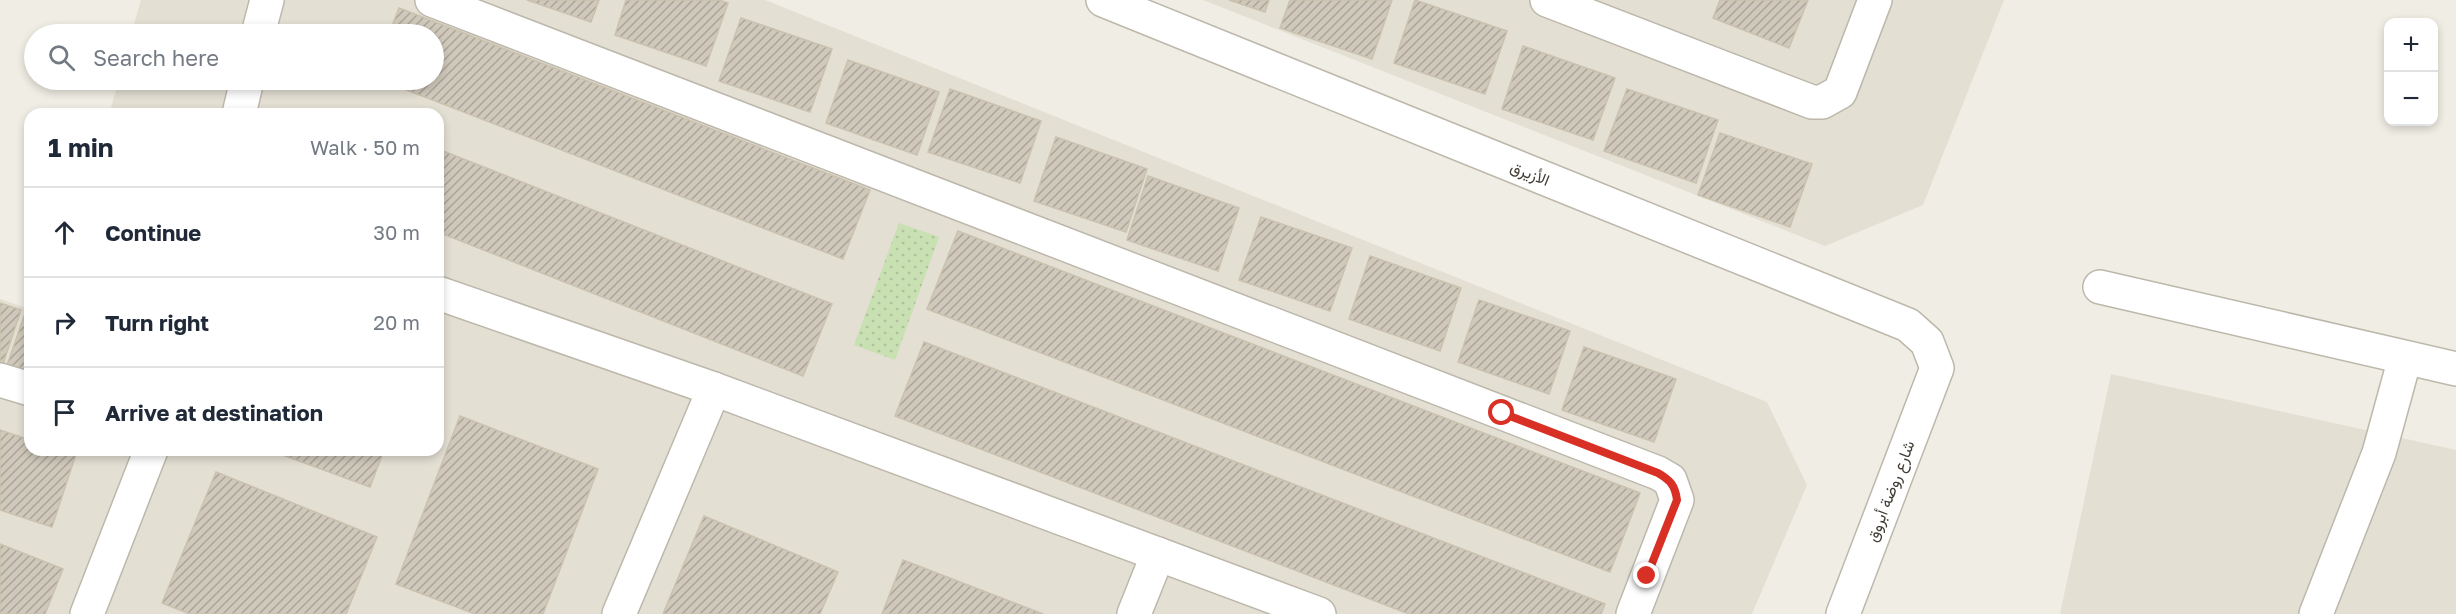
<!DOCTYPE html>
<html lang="en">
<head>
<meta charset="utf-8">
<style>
	body { margin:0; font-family:"Golos Text",Vazirmatn,sans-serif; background:#f6f6f7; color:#1f2937 }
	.controls { position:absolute; right:18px; top:18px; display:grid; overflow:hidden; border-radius:12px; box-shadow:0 3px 9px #0003 }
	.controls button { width:54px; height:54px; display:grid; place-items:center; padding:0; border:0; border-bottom:2px solid #e0e1e3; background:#fff; color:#1f2937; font:30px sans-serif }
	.stop { position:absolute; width:18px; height:18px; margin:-14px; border:4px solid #d93025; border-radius:50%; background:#fff }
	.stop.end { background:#d93025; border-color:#fff; box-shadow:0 2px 6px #0008 }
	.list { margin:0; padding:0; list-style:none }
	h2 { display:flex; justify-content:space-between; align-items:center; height:78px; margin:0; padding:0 24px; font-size:26px }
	h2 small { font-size:20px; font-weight:400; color:#747a83 }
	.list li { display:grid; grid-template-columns:39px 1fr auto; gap:18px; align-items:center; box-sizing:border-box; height:90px; padding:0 24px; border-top:2px solid #e0e1e3 }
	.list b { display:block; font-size:22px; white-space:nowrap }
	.list em { font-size:20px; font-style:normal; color:#747a83 }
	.icon { flex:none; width:33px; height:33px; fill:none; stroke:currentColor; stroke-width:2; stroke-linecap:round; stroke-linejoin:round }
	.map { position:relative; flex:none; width:2456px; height:614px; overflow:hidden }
	.search { position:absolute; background:#fff; box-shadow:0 3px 9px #0003; left:24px; top:24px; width:420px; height:66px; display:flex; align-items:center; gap:15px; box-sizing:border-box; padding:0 21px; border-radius:33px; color:#747a83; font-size:22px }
	.panel { position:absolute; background:#fff; box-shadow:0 3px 9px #0003; left:24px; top:108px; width:420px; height:348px; border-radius:18px }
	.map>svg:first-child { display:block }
</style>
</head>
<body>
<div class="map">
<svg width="2456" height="614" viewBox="0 0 2456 614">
	<defs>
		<pattern id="grass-dots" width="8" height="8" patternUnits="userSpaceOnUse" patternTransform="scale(1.5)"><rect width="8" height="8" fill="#c8e0b2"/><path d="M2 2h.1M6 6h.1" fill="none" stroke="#adc19a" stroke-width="1.8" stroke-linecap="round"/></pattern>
		<pattern id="building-hatch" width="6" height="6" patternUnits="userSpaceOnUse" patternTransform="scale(1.5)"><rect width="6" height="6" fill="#d0c9bb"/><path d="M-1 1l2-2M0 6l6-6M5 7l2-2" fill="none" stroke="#aaa499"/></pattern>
	</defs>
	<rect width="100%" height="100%" fill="#f0ede4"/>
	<!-- residential -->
	<g fill="#e3dfd3">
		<polygon points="141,0 765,0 1767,402 1807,485 1752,614 0,614 0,299 30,309 30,450 438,450 438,114 109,114 119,80 434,80 434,34 131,34"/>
		<polygon points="1203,0 2004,0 1923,205 1825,246"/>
		<polygon points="2111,374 2456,450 2456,614 2060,614"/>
	</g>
	<!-- grass -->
	<polygon fill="url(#grass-dots)" points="899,223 939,237 895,360 854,345"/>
	<!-- building -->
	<g fill="url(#building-hatch)" stroke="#cac1af" stroke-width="1.5">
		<polygon points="527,0 599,0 591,22"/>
		<polygon points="626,0 719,0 728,3 706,66 615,35"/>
		<polygon points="1229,0 1269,0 1265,12"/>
		<polygon points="1290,0 1392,0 1372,59 1280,28"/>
		<polygon points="1415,0 1507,31 1485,94 1394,63"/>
		<polygon points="1720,0 1808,0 1789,48 1713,18"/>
		<polygon points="399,8 870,190 843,259 381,80 434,80 434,34 389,34"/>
		<polygon points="741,18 832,49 810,112 719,81"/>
		<polygon points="1523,46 1615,78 1593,140 1502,109"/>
		<polygon points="848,60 939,92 917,155 826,123"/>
		<polygon points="950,89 1041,121 1020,183 928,152"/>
		<polygon points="1627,89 1718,120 1696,183 1604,151"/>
		<polygon points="1720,133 1812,164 1790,227 1698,195"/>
		<polygon points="1056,137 1147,169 1126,232 1034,201"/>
		<polygon points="438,149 832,304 803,376 438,232"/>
		<polygon points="1148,176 1239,208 1218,271 1127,240"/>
		<polygon points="1261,217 1352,248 1330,311 1239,280"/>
		<polygon points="958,231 1640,493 1610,572 927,309"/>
		<polygon points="1370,256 1461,288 1440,351 1349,319"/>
		<polygon points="1479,300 1570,331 1549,394 1458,362"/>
		<polygon points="0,303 21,310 0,373"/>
		<polygon points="27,308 30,309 30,380 5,371"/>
		<polygon points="924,342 1605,604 1601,614 1409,614 895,416"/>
		<polygon points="1584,347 1676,379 1654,442 1562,410"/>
		<polygon points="460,416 598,469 543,614 475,614 396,584"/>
		<polygon points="0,430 30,440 30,450 62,450 76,454 52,527 0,510"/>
		<polygon points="269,450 384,450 370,487"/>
		<polygon points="216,472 377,537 346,614 190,614 162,603"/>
		<polygon points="704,516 838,572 820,614 663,614"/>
		<polygon points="0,544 63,569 45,614 0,614"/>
		<polygon points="903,560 1043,614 882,614"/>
	</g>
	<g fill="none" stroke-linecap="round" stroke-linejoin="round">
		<defs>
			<g id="minor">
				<polyline points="432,0 1658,473 1670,480 1677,500 1633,614"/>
				<polyline points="1103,0 1908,325 1927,342 1937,368 1843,614"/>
				<polyline points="1547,0 1812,102 1822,102 1840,92 1875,0"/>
				<polyline points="258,34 267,0"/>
				<polyline points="239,114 247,80"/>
				<polyline points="2100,287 2456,369"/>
				<polyline points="438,293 714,389 1319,614"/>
				<polyline points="0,380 30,389"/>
				<polyline points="87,614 151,450"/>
				<polyline points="619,614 714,389"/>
				<polyline points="1134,614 1158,554"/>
				<polyline points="2316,614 2379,453 2405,358"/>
			</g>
		</defs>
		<!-- minor casing -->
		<use href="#minor" stroke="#bdb8ab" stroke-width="36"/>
		<!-- minor -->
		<use href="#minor" stroke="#fff" stroke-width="33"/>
	</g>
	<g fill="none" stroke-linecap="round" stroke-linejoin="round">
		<!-- route -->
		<path stroke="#d93025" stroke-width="8" d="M 1502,413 L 1658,473 C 1670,480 1675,485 1677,500 L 1647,576"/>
	</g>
	<g text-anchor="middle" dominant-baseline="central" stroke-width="4.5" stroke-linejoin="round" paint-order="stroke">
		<!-- street labels -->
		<g font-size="16" fill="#413d35" stroke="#fff">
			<text transform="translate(1530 173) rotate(22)">الأزيرق</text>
			<text transform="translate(1890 491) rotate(-69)">شارع روضة أبروق</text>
		</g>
	</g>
</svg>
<div class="controls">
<button>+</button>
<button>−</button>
</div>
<div class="stop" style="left:1502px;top:413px"></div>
<div class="stop end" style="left:1647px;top:576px"></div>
<div class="search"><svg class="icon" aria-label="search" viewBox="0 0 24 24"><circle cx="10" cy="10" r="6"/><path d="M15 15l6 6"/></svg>Search here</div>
<section class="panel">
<h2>1 min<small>Walk · 50 m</small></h2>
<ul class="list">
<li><svg class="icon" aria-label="ahead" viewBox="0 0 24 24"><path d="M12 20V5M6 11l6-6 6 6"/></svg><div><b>Continue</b></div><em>30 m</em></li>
<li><svg class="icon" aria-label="right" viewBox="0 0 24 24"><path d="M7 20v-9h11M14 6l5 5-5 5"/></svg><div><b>Turn right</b></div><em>20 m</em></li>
<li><svg class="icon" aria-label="arrive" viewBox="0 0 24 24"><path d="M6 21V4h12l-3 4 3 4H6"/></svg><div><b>Arrive at destination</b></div></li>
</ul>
</section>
</div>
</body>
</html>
